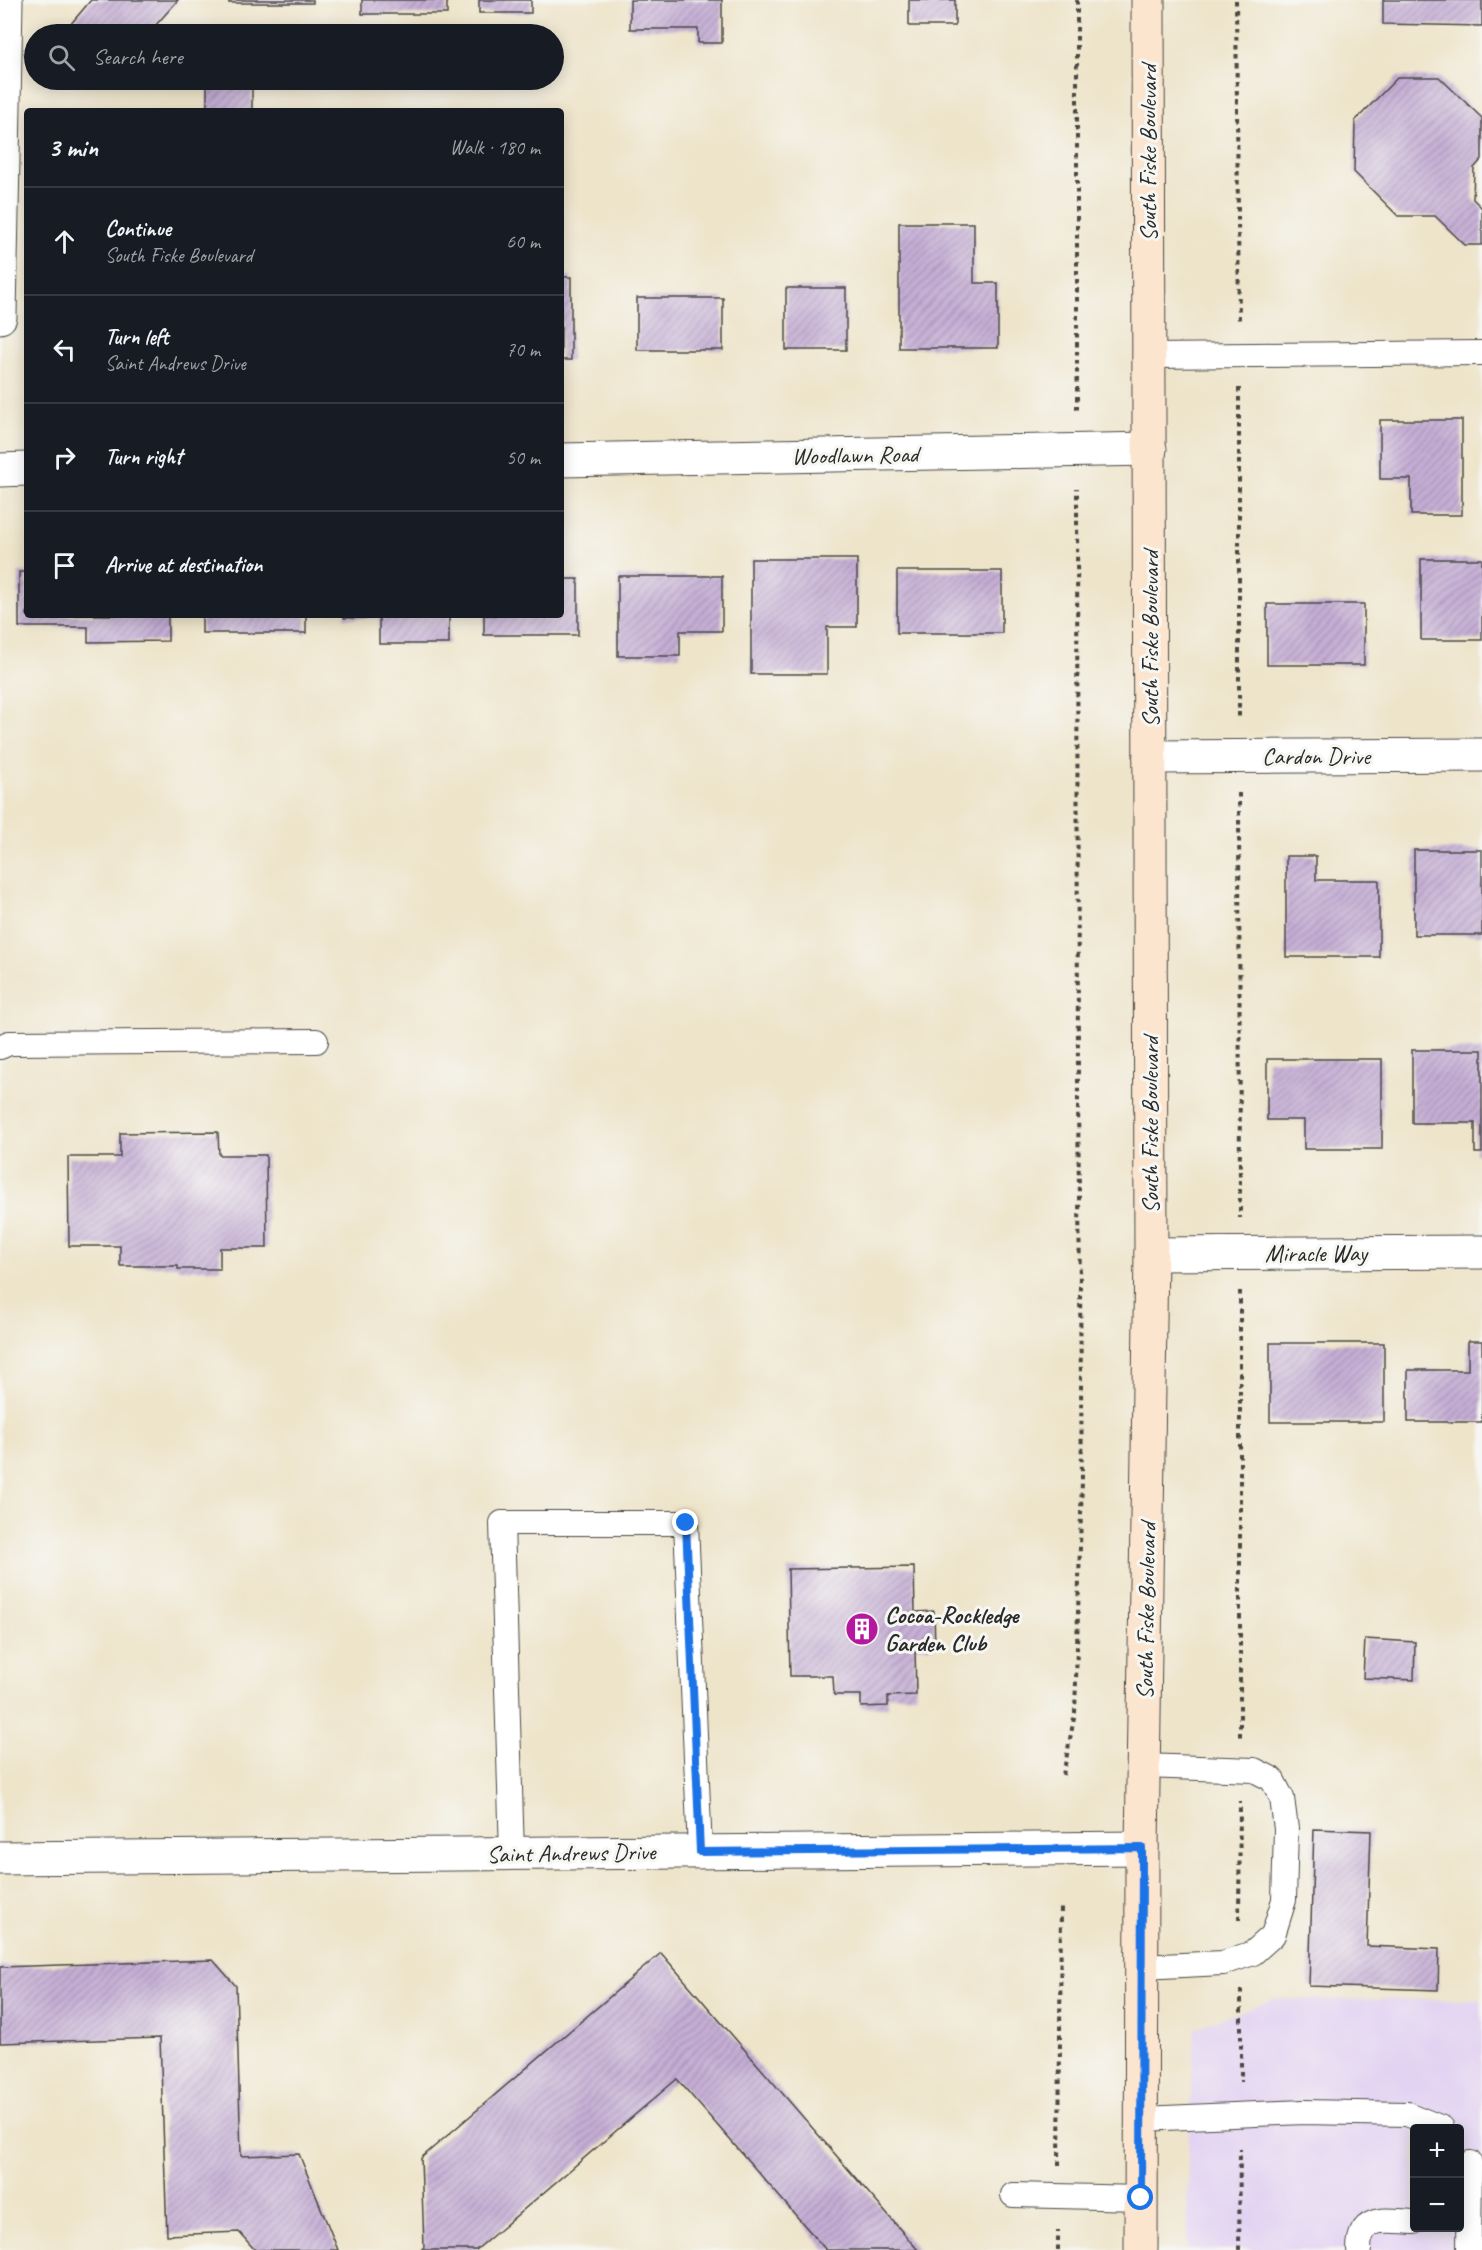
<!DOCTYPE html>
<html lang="en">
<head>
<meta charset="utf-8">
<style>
	body { margin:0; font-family:Caveat,sans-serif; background:#242831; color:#f1f3f6 }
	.controls { position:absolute; right:18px; bottom:18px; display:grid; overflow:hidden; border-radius:6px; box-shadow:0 3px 15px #0003 }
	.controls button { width:54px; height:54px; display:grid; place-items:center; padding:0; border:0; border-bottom:2px solid #363941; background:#171b24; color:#f1f3f6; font:30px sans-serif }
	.stop { position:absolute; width:18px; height:18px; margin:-14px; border:4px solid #1a73e8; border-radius:50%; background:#fff }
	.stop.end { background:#1a73e8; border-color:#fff; box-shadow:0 2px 6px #0008 }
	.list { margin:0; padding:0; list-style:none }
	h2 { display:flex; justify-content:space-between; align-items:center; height:78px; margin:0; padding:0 24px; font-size:26px }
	h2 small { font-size:20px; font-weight:400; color:#9ea1a6 }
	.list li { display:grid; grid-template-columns:39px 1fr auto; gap:18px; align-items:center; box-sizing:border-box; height:108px; padding:0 24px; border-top:2px solid #363941 }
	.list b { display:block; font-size:22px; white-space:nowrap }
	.list p { margin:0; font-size:20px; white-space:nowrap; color:#9ea1a6 }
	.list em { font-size:20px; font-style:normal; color:#9ea1a6 }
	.icon { flex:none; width:33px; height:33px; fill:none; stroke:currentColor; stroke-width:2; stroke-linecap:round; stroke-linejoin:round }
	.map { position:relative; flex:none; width:1482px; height:2250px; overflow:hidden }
	.search { position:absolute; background:#171b24; box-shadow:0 3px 15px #0003; left:24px; top:24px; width:540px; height:66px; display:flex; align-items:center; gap:15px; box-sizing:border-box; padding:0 21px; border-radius:33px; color:#9ea1a6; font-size:22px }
	.panel { position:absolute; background:#171b24; box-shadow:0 3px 15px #0003; left:24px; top:108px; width:540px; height:510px; border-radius:6px }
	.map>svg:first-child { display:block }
</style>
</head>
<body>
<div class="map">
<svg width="1482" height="2250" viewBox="0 0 1482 2250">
	<defs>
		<pattern id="building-hatch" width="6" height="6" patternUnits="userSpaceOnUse" patternTransform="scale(1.5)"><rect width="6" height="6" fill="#c6afd6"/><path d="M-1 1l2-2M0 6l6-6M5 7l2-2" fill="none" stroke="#a18fae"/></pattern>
	</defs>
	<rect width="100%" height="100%" fill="#f6f6f2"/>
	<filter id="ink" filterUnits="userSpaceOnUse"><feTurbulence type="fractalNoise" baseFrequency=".0167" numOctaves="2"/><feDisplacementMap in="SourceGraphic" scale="12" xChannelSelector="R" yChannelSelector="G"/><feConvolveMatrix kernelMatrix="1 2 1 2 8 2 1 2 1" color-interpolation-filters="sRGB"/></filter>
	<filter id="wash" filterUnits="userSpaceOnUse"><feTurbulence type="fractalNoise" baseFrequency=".008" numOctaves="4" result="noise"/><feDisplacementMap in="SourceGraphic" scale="24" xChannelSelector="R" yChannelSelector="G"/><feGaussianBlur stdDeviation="1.35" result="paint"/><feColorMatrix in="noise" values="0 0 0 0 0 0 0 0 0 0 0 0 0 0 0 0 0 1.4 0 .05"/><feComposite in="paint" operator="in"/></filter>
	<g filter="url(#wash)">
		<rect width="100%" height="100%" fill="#eee4ca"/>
		<!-- built -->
		<path fill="#e3d3f2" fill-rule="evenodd" d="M 1275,1999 L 1482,2000 L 1482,2250 L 1188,2250 L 1188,2152 L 1195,2028 ZM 1414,2128 L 1460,2128 L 1460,2228 L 1414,2228 Z"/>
		<g id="blocks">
			<!-- building -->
			<g fill="url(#building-hatch)">
				<polygon points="91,0 178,0 148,34 81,34 70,25"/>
				<rect x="229" y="0" width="84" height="3"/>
				<rect x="362" y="0" width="85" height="14"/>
				<rect x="479" y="0" width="52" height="13"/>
				<polygon points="630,0 722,0 722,43 698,43 698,29 630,29"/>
				<rect x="909" y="0" width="46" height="26"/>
				<polygon points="1383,0 1482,0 1482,26 1383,24"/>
				<polygon points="1398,77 1439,77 1482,118 1482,159 1474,168 1473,199 1482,208 1482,245 1465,245 1435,216 1398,216 1354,172 1355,121"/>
				<rect x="207" y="80" width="45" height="31"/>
				<polygon points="899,223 974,223 974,283 998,283 998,348 899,348"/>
				<rect x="561" y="277" width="10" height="83"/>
				<rect x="786" y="288" width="60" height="62"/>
				<rect x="637" y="298" width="86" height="52"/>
				<polygon points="1380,420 1462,420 1462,515 1411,515 1411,479 1380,479"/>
				<polygon points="751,559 857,559 857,627 827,627 827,674 751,674"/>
				<rect x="1421" y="559" width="61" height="81"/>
				<rect x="897" y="571" width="105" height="62"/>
				<polygon points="19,572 27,572 27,615 168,615 168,641 88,642 88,627 19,627"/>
				<polygon points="618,576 722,576 722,631 680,631 680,656 618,656"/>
				<polygon points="561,579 578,579 578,635 484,635 484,615 561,615"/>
				<rect x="1267" y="604" width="97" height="61"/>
				<rect x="202" y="615" width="104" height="18"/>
				<polygon points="344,615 449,615 449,644 379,644 379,618 344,618"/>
				<rect x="1414" y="850" width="68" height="85"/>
				<polygon points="1286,856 1316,856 1316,880 1379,880 1379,957 1286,957"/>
				<polygon points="1412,1050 1482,1050 1482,1153 1475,1153 1475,1123 1412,1123"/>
				<polygon points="1267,1059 1382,1059 1382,1149 1304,1149 1304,1120 1267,1120"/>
				<polygon points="218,1132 219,1155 266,1155 267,1248 220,1248 220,1269 178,1269 178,1266 120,1266 120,1246 69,1246 68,1157 120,1157 120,1133"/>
				<polygon points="1468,1341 1482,1341 1482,1422 1408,1422 1408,1370 1468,1370"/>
				<rect x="1270" y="1343" width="114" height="79"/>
				<polygon points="914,1567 915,1612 934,1611 935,1647 915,1647 916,1695 888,1696 888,1706 861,1707 861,1695 834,1695 833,1676 790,1676 788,1569"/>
				<polygon points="1365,1639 1415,1642 1414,1680 1363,1678"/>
				<polygon points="1314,1829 1371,1831 1367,1946 1439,1949 1438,1990 1309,1986"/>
				<polygon points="661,1953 918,2250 826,2250 677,2079 476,2250 421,2250 424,2247 421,2158"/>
				<polygon points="213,1960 236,1986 241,2156 299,2154 338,2250 255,2250 239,2232 167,2235 160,2038 0,2043 0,1967"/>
			</g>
		</g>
	</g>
	<g filter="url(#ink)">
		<use href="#blocks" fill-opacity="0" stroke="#484743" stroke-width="1.5"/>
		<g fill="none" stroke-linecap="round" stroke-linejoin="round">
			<defs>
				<g id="service">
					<polyline points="1149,356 1482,353"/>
					<polyline points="0,1047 9,1043 316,1041"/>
					<polyline points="512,1854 502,1523 686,1523 700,1852"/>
					<polyline points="1142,1967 1223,1963 1253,1953 1273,1935 1284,1900 1286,1829 1282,1798 1272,1779 1254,1770 1144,1766"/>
					<polyline points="1142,2119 1304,2112 1407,2114 1442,2128"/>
					<polyline points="1013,2195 1141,2198"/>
					<path d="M 1359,2250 C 1359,2213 1388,2221 1414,2222"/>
					<polyline points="1469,2250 1470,2163"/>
				</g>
				<g id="minor">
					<polyline points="0,317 6,0"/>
					<polyline points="561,460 1150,449"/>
					<polyline points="0,470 27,469"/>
					<polyline points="1150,757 1482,755"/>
					<polyline points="1151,1254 1482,1252"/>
					<polyline points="0,1858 1142,1848"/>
				</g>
				<polyline id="secondary" points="1141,2250 1142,1848 1151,1254 1148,0"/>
			</defs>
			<!-- service casing -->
			<use href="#service" stroke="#484743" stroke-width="26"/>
			<!-- minor casing -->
			<use href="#minor" stroke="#484743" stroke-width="35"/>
			<!-- secondary casing -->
			<use href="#secondary" stroke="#484743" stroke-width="35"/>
			<!-- path -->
			<g stroke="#484743" stroke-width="4" stroke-dasharray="4.5 4.5" stroke-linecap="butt">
				<polyline points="1077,0 1077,411"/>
				<polyline points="1236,0 1239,324"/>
				<polyline points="1239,388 1239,720"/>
				<polyline points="1239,793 1240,1218"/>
				<polyline points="1240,1291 1240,1737"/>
				<polyline points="1063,1775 1075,1713 1082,1480 1078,1102 1077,488"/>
				<polyline points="1239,1920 1240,1801"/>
				<polyline points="1241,1990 1241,2082"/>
				<polyline points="1059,2165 1061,1905"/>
				<polyline points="1058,2250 1058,2230"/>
				<polyline points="1239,2250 1240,2149"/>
			</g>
			<!-- service -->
			<use href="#service" stroke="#fff" stroke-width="24"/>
			<!-- minor -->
			<use href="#minor" stroke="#fff" stroke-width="33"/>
			<!-- secondary -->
			<use href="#secondary" stroke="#fce5cf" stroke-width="33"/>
		</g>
	</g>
	<g fill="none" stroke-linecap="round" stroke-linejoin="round" filter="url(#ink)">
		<!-- route -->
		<polyline stroke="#1a73e8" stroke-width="8" points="686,1523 700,1852 1142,1848 1141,2198"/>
	</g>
	<!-- icons -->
	<defs>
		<symbol id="building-disc" viewBox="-11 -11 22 22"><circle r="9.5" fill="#b5179e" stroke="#f6f6f2"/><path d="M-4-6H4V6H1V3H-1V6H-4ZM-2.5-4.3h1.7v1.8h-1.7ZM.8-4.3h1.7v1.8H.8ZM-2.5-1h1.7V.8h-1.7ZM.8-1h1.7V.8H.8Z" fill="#fff"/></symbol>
	</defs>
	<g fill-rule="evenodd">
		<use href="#building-disc" x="843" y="1610" width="38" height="38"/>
	</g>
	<g text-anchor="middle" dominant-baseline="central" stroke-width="6" stroke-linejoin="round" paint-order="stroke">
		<!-- street labels -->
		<g font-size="24" fill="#2b2b2b" stroke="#f6f6f2">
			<text transform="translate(1148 153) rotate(-90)">South Fiske Boulevard</text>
			<text transform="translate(855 455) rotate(-1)">Woodlawn Road</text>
			<text transform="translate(1150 639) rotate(-90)">South Fiske Boulevard</text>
			<text x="1316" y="756">Cardon Drive</text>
			<text transform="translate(1150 1125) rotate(-90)">South Fiske Boulevard</text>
			<text x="1316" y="1253">Miracle Way</text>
			<text transform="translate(1146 1611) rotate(-89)">South Fiske Boulevard</text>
			<text transform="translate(571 1853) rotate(-1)">Saint Andrews Drive</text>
		</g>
		<!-- poi labels -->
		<g font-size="24" font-weight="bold" fill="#2b2b2b" stroke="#f6f6f2" text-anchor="start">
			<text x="885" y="1615">Cocoa-Rockledge<tspan x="885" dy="28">Garden Club</tspan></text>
		</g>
	</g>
</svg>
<div class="controls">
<button>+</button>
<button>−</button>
</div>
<div class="stop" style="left:1141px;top:2198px"></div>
<div class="stop end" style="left:686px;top:1523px"></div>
<div class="search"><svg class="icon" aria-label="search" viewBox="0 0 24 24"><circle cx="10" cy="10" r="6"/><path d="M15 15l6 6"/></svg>Search here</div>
<section class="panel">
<h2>3 min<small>Walk · 180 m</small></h2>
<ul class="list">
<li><svg class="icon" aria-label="ahead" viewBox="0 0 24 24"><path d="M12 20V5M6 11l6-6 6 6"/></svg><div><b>Continue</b><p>South Fiske Boulevard</p></div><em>60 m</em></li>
<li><svg class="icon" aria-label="left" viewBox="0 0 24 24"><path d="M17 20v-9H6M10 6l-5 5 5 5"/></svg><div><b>Turn left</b><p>Saint Andrews Drive</p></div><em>70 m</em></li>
<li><svg class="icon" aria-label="right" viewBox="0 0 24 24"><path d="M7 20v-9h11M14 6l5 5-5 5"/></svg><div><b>Turn right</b></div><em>50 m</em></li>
<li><svg class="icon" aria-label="arrive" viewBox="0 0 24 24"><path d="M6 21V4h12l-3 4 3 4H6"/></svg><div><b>Arrive at destination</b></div></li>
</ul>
</section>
</div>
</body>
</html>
